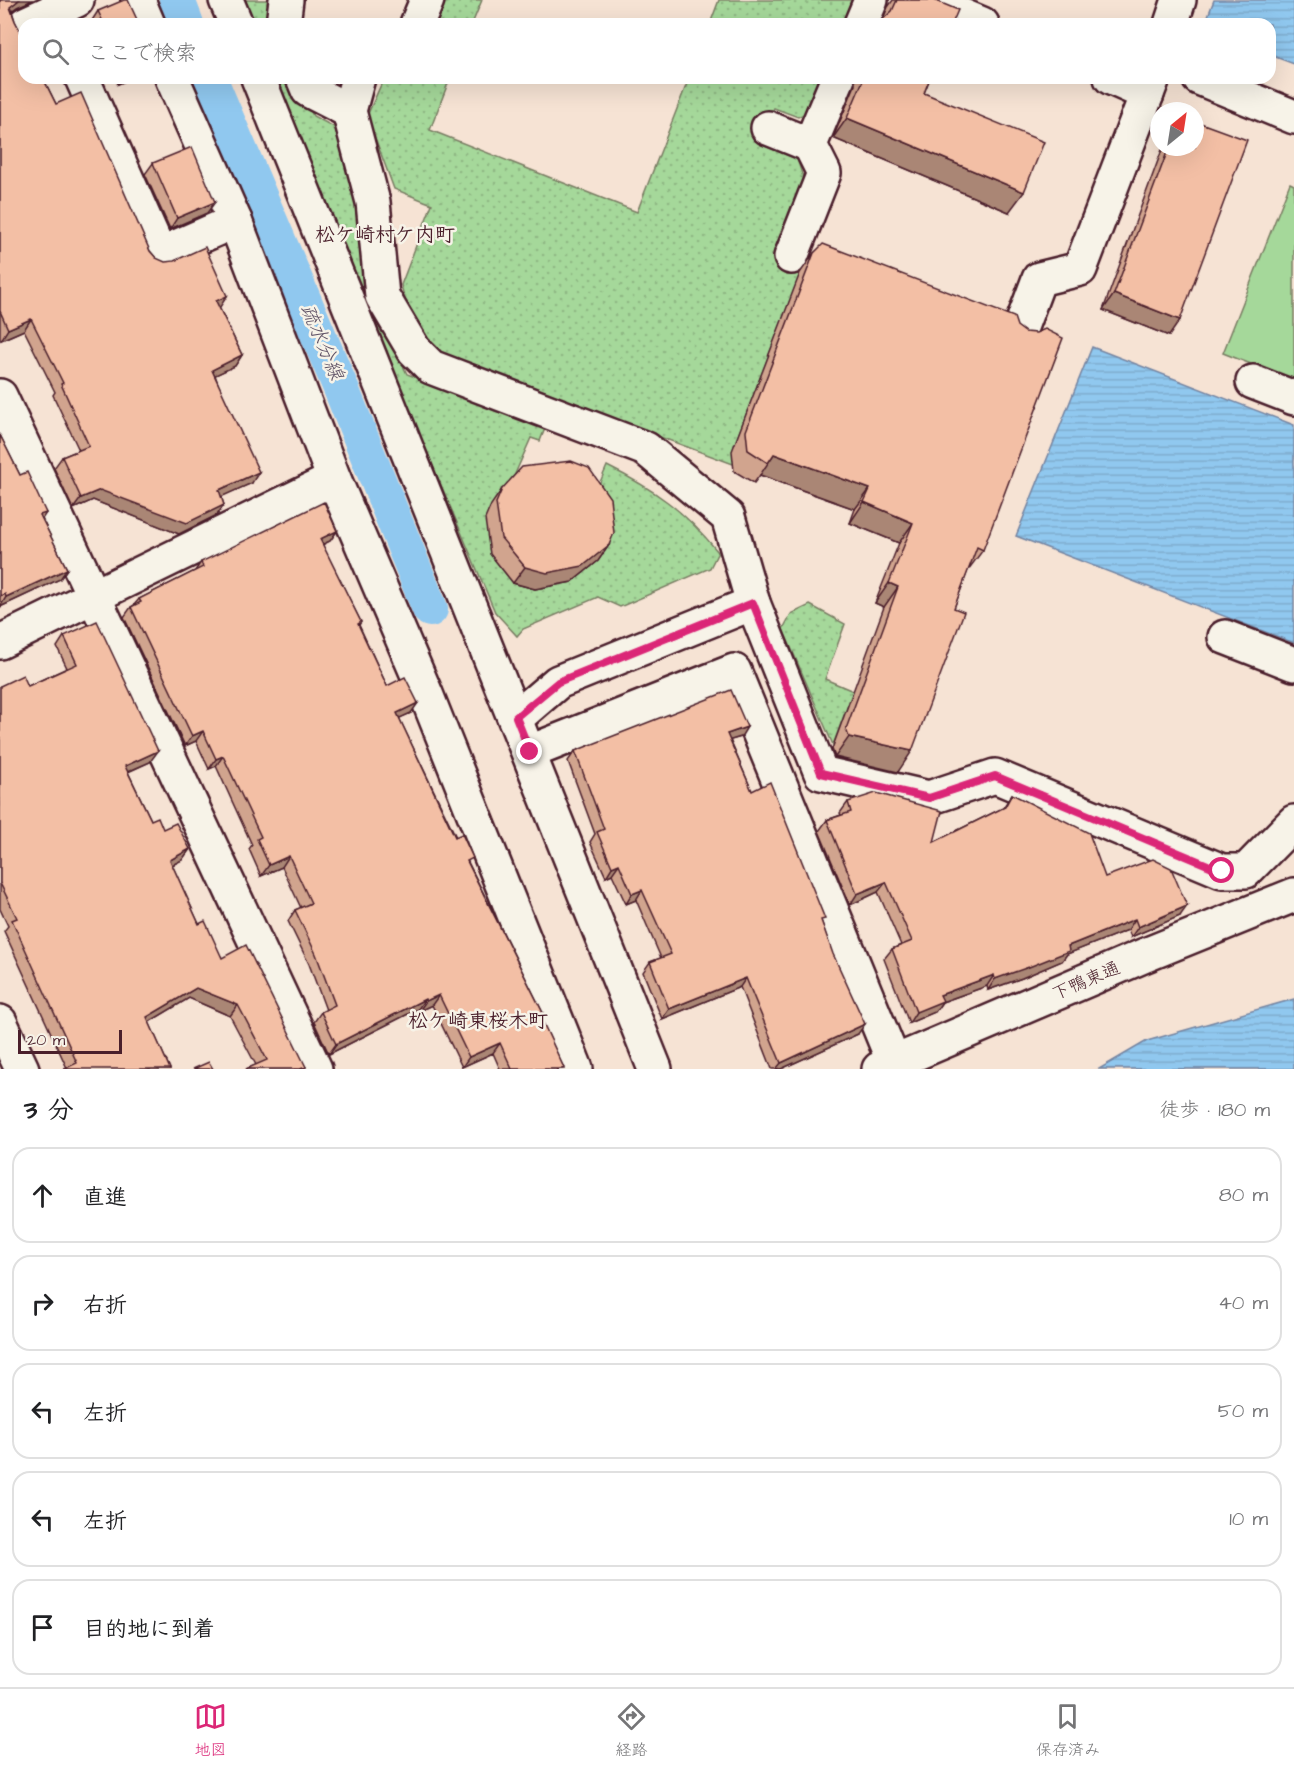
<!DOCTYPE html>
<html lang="ja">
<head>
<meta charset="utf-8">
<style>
	body { margin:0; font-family:"Architects Daughter","Klee One",sans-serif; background:#f6f6f6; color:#202124 }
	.compass { position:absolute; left:1150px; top:102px; width:54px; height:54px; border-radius:50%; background:#fff; box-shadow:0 6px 24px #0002; rotate:30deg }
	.scale { position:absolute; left:18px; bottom:15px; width:104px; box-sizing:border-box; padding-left:6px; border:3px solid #4a1f2b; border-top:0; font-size:16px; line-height:21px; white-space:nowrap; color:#4a1f2b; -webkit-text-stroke:4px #f7f3e8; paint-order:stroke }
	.stop { position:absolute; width:18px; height:18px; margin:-14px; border:4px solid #db2777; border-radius:50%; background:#fff }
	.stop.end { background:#db2777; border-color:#fff; box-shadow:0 2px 6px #0008 }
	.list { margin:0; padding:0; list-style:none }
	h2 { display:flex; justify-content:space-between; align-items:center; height:78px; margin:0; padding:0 24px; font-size:26px }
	h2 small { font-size:20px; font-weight:400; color:#757577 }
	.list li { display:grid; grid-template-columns:39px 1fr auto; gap:18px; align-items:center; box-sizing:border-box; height:96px; margin:0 12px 12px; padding:0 12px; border:2px solid #e0e0e0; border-radius:18px }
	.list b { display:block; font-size:22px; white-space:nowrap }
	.list em { font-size:20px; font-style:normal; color:#757577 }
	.icon { flex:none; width:33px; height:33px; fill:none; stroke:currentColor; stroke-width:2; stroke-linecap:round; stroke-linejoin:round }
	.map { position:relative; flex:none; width:1294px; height:1069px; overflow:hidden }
	.search { position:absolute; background:#fff; box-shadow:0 6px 24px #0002; left:18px; right:18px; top:18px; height:66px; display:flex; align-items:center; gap:15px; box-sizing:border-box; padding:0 21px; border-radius:18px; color:#757577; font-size:22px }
	.sheet { height:618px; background:#fff }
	nav { display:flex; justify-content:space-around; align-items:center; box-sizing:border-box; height:84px; border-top:2px solid #e0e0e0; background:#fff; font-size:16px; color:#757577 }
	nav a { display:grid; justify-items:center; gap:3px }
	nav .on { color:#db2777 }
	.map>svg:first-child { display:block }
</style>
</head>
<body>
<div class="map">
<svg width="1294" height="1069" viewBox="0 0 1294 1069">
	<defs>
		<pattern id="grass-dots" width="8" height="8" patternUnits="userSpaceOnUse" patternTransform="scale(1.5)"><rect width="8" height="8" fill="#a5d89a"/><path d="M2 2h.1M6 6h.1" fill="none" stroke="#90b985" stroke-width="1.8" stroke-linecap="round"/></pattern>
		<pattern id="water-rules" width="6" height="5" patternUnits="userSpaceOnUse" patternTransform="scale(1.5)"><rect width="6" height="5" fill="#90c8ef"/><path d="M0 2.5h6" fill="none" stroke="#7eabcd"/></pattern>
	</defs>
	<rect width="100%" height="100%" fill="#f6e3d4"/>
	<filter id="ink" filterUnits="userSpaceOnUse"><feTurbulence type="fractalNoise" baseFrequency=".0167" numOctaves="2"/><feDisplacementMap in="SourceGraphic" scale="12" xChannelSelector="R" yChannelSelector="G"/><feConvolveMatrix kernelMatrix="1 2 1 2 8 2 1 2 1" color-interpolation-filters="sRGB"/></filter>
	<g filter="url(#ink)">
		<!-- grass -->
		<g fill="url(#grass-dots)" stroke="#787c62" stroke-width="1.5">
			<polygon points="234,0 278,0 273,24 245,24"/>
			<polygon points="438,0 482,0 472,24 428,24"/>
			<polygon points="719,0 861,0 851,24 710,24"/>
			<path d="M 268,78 L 296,78 L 313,116 L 336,128 L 359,196 L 369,295 L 407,374 L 546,426 L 540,441 L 531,438 L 511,483 L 490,554 L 513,583 L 535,589 L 591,503 L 607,466 C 654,489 685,511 718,552 L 710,568 L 620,607 L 598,597 L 523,629 L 517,636 L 495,612 Z"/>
			<polygon points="384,78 450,78 430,130 637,212 689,78 829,78 818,107 798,117 774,108 760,144 797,159 804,180 773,257 802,269 734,446 746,463 733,464 431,352 415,339 401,285 432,204 394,189 367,116"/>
			<polygon points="810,605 845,624 825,679 853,691 833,745 783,629 791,614"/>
		</g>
		<!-- pitch -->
		<polygon fill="#a5d89a" stroke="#787c62" stroke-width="1.5" points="1290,183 1294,185 1294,381 1223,353"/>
		<!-- water -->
		<g fill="url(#water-rules)" stroke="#7484a1" stroke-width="1.5">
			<polygon points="1214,0 1294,0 1294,64 1270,55 1270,24 1205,24"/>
			<polygon points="1092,347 1294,425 1294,643 1016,536"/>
			<polygon points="1294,999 1294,1069 1099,1069 1147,1041"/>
		</g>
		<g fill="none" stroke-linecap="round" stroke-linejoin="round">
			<!-- canal -->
			<g stroke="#90c8ef" stroke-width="36">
				<polyline points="177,0 186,24"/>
				<polyline points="209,78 340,386 430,609"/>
			</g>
			<defs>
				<g id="minor">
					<polyline points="138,0 148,24"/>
					<polyline points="226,0 236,24"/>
					<polyline points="925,0 982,24"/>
					<polyline points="25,24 77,0"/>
					<polyline points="283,24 286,0"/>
					<polyline points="417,24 427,0"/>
					<polyline points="861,24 871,0"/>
					<polyline points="1171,24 1179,0"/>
					<polyline points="82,78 160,254 235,221"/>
					<polyline points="172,78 235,221 334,479 426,694 576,1069"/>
					<polyline points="258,78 655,1069"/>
					<polyline points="303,78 308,90 349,111"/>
					<polyline points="358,78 349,111 373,202 382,296 414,350 431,367 646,449 728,517 753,603 558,682 516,718"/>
					<polyline points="1111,78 1147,94"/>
					<polyline points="1199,78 1294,117"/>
					<polyline points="768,128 810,145"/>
					<polyline points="791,257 824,173 810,145 838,78"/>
					<polyline points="1018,335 1039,279 1080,269 1153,78"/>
					<polyline points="1253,382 1294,398"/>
					<polyline points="0,396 315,1069"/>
					<polyline points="753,603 821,773 929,798 995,776 1222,871 1246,871 1294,822"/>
					<polyline points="1225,637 1294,664"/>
					<polyline points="0,642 334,479"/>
					<polyline points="530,752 734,671 894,1063"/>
					<polyline points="0,1022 22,1069"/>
					<polyline points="879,1069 1143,956 1294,895"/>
				</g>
			</defs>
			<!-- minor casing -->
			<use href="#minor" stroke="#4a1f2b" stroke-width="38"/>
			<!-- minor -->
			<use href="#minor" stroke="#f7f3e8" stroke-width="33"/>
		</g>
		<!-- wall -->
		<g fill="#d1a48e" stroke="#4a1f2b" stroke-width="1.5">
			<polygon points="0,0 17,7 12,11 15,21 56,104 150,251 156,258 220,307 219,307 242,355 235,366 215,375 252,483 221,496 224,505 217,515 179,534 93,500 73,509 54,468 62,457 79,450 53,395 55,392 24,330 1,340 0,339"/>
			<polygon points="893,0 934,0 952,24 879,24 883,19 888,7"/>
			<polygon points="98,11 139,24 91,24 91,22"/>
			<polygon points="115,78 132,78 118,84"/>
			<polygon points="855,78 930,78 924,93 1009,212 833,138 855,85"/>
			<polygon points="1163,147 1195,147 1169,336 1103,310"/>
			<polygon points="153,163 207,213 170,229 145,174"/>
			<polygon points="814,253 983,550 968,570 954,608 898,772 835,757 832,749 884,607 875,603 899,543 850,523 855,509 760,475 754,483 734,471 732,451 800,273"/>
			<polygon points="0,435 20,475 46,513 42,519 67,569 60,579 0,607"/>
			<polygon points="502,489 609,545 598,561 572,582 535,589 513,583 490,554 485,519 491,505"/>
			<polygon points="337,531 330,541 322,545 361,622 359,625 387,686 411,713 399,718 469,864 543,1013 540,1017 564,1069 500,1069 493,1053 462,1067 432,1005 419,1011 418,1009 329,1054 314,1022 321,1012 326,1010 309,964 288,921 295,910 301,908 282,867 261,876 249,849 252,845 216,766 209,769 196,741 185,746 124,617 131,607 134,605 139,599 195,571 201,562"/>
			<polygon points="64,636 150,762 128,772 151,820 190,849 182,860 172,865 199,924 222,958 306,1067 304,1069 246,1069 256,1065 230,1016 189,998 149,1022 170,1069 67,1068 4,931 8,926 0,909 0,686 28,686 67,668 57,647"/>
			<polygon points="741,737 730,740 752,791 822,923 858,1034 781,1069 772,1069 740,987 662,1019 643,972 650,962 661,958 636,900 626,904 612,874 606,877 590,842 595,834 568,761 575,751"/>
			<polygon points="1012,794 1105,877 1180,916 1131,937 1128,930 1067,954 1062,961 1022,978 988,990 987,986 942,1002 935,1012 909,1023 884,959 892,949 901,945 878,892 850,905 819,831 827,820 841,815 840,813 848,802 934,842 1003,808"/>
		</g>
		<!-- shaded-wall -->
		<g fill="#aa8674" stroke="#4a1f2b" stroke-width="1.5">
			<polygon points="19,0 33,0 17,7 3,17 10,7"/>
			<polygon points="122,78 132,78 118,84"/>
			<polygon points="847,118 1024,192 1009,212 833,138"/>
			<polygon points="215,202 207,213 170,229 177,218"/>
			<polygon points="1114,294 1180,320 1169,336 1103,310"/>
			<polygon points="227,296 220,307 208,312 216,301"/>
			<polygon points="31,319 24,330 1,340 8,329"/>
			<polygon points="242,355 235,366 205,380 212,370"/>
			<polygon points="774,454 870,489 855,509 760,475"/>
			<polygon points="259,472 252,483 212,501 219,490"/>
			<polygon points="100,490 224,505 217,515 179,534 93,500 73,509 81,498"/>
			<polygon points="864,502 913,523 899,543 850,523"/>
			<polygon points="337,531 330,541 312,549 320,539"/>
			<polygon points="609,545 598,561 572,582 535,589 513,583 525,567"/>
			<polygon points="67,569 60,579 0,607 6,597"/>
			<polygon points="889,583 898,587 884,607 875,603"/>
			<polygon points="418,703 411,713 389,723 397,713"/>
			<polygon points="747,727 741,737 721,743 727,734"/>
			<polygon points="203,731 196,741 185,746 192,736"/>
			<polygon points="849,737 912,751 898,772 835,757"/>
			<polygon points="158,751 150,762 118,776 125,766"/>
			<polygon points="223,756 216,766 209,769 216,759"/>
			<polygon points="190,849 182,860 162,870 170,860"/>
			<polygon points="289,856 282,867 261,876 269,865"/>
			<polygon points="619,864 612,874 606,877 612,867"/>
			<polygon points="886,882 878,892 850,905 857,894"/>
			<polygon points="642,890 636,900 626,904 632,894"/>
			<polygon points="1187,906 1180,916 1131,937 1138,927"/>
			<polygon points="1135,919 1128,930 1067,954 1062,961 1022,978 988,990 995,979 1068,946"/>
			<polygon points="994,975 987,986 942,1002 935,1012 909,1023 916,1012 940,995"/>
			<polygon points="746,978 740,987 662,1019 669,1009"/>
			<polygon points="196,988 238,1005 230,1016 189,998 139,1028 147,1017"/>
			<polygon points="439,995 432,1005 419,1011 426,1001"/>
			<polygon points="425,999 418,1009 329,1054 336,1044"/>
			<polygon points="865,1024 858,1034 781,1069 776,1069 781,1063"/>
			<polygon points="500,1043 493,1053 462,1067 469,1057"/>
		</g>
		<!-- building -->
		<g fill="#f3bfa5" stroke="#4a1f2b" stroke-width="1.5">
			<polygon points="0,0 19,0 10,7 15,21 24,38 24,78 43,78 56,104 81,93 150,251 156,258 165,262 174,261 205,247 227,296 216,301 242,355 212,370 259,472 219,490 224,505 187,523 100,490 81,498 62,457 89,446 61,384 63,383 31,319 8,329 0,311"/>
			<polygon points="124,0 128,0 139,24 104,24 98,11"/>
			<polygon points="897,0 934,0 958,10 952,24 880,24 881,21 892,11"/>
			<polygon points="864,78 930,78 924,93 1044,142 1024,192 847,118"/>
			<polygon points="1195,121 1247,140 1180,320 1114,294 1169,147 1195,147"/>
			<polygon points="192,147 215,202 177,218 153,163"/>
			<polygon points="823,244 1014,317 1017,326 1025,332 1036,333 1045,329 1063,338 983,550 977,547 954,608 964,612 912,751 849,737 846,729 898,587 889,583 913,523 864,502 870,489 774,454 768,463 748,450 746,431 814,253"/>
			<polygon points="0,435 20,475 27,472 46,513 40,515 67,569 6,597 5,594 0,596"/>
			<polygon points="571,461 589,468 610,498 614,533 609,545 583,566 547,573 525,567 501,538 496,503 502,489 522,467"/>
			<polygon points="324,502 337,531 320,539 361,622 358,624 387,686 405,677 418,703 397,713 455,837 462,834 473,858 467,861 543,1013 539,1014 564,1068 562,1069 512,1069 500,1043 469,1057 439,995 426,1001 425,999 336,1044 321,1012 335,1005 316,954 295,910 311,903 289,856 269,865 257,839 261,837 223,756 216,759 203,731 192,736 131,607 141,602 139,599 203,567 201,562"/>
			<polygon points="97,621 158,751 125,766 151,820 158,817 163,829 176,823 190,849 170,860 199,924 205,921 222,958 246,945 306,1067 300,1069 246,1069 267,1060 238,1005 196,988 147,1017 170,1069 64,1069 77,1063 12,920 17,918 0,883 0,686 23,675 28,686 77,664 64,636"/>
			<polygon points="731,690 747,727 727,734 752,791 770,782 825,919 821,920 833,954 865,1024 781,1063 746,978 669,1009 650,962 671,954 642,890 632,894 619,864 612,867 597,832 604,829 575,751"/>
			<polygon points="876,793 942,811 934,842 1005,807 1012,794 1089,833 1105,877 1153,859 1171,868 1187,906 1138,927 1135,919 1068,946 1069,951 1029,967 995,979 994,975 940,995 943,1001 916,1012 892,949 912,941 886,882 857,894 827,820 851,812 848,802"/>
			<polygon points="209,1062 213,1069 193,1069"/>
		</g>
	</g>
	<g fill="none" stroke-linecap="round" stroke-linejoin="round" filter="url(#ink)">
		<!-- route -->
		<polyline stroke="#db2777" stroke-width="8" points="530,752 516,717 558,682 753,603 821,773 929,798 995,776 1222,871"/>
	</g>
	<g text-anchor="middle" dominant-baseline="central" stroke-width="5" stroke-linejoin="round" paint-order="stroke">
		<!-- street labels -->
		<g font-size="18" fill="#4a1f2b" stroke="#f7f3e8">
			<text transform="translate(1086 981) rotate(-23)">下鴨東通</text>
		</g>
		<!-- neighbourhood labels -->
		<g font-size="20" font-weight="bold" fill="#4a1f2b" stroke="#f7f3e8">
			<text x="385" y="235">松ケ崎村ケ内町</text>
			<text x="478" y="1021">松ケ崎東桜木町</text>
		</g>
		<!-- water labels -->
		<g font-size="20" font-style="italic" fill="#5f5266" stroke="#f7f3e8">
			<text transform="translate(322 342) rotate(67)">疏水分線</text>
		</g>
	</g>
</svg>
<svg class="compass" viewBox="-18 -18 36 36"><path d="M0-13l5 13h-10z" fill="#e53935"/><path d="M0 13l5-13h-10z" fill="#757577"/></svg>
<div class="scale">20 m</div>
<div class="stop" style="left:1222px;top:871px"></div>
<div class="stop end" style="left:530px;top:752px"></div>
<div class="search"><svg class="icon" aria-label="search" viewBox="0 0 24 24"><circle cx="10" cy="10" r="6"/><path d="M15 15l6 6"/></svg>ここで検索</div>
</div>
<section class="sheet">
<h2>3 分<small>徒歩 · 180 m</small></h2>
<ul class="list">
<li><svg class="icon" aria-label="ahead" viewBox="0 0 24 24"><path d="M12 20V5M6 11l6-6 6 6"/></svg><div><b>直進</b></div><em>80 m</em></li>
<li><svg class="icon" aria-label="right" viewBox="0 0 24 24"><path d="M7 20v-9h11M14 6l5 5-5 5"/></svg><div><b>右折</b></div><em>40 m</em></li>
<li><svg class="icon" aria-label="left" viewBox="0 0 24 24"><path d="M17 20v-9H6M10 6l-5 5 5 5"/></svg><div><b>左折</b></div><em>50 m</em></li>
<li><svg class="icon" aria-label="left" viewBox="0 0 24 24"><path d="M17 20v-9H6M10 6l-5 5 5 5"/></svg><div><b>左折</b></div><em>10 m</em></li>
<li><svg class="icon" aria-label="arrive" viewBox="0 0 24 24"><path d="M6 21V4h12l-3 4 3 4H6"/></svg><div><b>目的地に到着</b></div></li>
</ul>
</section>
<nav>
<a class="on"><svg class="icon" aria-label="map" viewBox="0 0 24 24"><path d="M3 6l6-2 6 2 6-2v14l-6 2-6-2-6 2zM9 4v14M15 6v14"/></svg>地図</a>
<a><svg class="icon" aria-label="directions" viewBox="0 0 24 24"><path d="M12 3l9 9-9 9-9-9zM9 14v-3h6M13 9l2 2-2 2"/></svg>経路</a>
<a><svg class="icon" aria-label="saved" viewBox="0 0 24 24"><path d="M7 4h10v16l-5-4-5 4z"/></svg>保存済み</a>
</nav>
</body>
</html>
